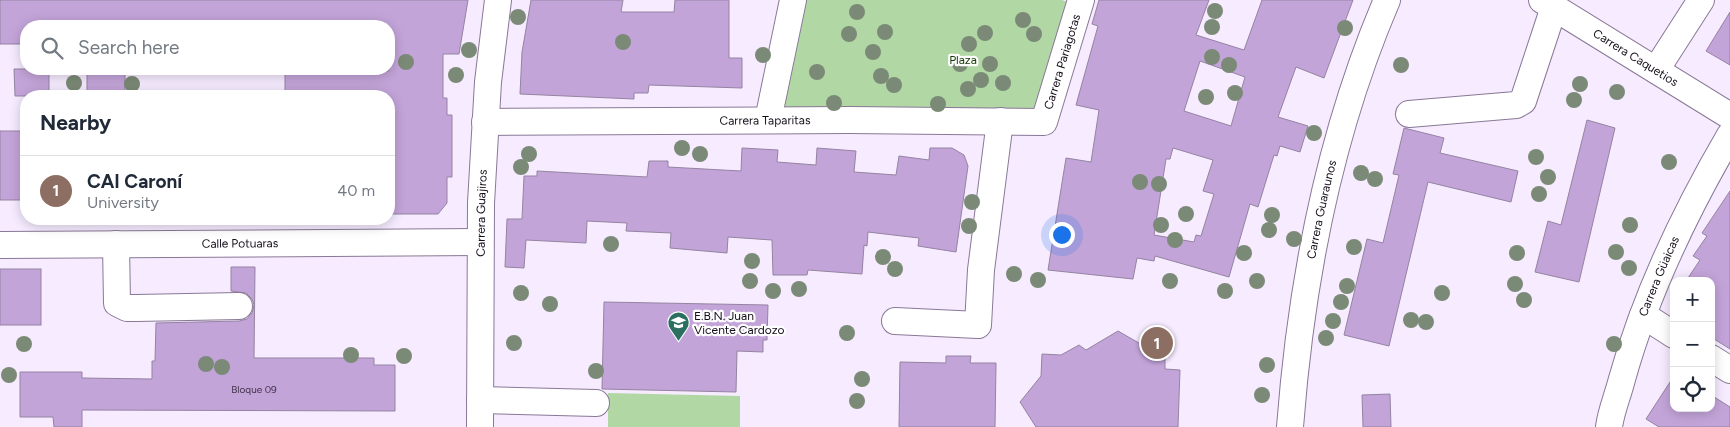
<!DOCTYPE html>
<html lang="en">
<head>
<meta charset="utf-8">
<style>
	body { margin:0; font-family:Figtree,sans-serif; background:#f2f2f3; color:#1f2937 }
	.controls { position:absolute; right:15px; bottom:15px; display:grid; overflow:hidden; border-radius:10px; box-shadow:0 2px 12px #0003 }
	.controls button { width:45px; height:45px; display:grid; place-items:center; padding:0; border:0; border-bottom:1px solid #e0e1e3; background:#fff; color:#1f2937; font:25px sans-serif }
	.you { position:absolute; left:1061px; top:234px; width:18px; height:18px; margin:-12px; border:4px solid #fff; border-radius:50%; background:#1a73e8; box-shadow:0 0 0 8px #1a73e833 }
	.badge { display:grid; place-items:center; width:32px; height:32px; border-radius:50%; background:#1a73e8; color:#fff; font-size:16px; font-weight:700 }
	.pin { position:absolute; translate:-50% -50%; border:2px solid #fff; box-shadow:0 1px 5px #0006 }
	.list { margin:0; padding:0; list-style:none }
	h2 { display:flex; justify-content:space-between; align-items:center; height:65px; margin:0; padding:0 20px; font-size:21px }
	h2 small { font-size:16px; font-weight:400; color:#747a83 }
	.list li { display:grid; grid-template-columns:32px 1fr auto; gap:15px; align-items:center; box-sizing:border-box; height:70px; padding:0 20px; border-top:1px solid #e0e1e3 }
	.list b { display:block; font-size:19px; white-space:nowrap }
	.list p { margin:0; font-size:16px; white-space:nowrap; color:#747a83 }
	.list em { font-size:16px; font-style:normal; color:#747a83 }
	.icon { flex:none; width:28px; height:28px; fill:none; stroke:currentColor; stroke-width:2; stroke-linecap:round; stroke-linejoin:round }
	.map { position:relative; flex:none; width:1730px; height:427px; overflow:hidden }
	.search { position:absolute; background:#fff; box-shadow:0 2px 12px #0003; left:20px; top:20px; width:375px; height:55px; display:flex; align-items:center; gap:12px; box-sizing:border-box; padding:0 18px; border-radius:20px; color:#747a83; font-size:19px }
	.panel { position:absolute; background:#fff; box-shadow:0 2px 12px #0003; left:20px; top:90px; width:375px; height:135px; border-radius:20px }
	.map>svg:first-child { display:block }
</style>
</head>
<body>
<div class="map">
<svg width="1730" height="427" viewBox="0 0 1730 427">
	<rect width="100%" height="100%" fill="#f6ebff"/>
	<!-- green -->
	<g fill="#b1d7a5">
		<polygon points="793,0 1062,0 1079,6 1044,122 768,120"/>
		<polygon points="608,393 740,396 740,427 608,427"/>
	</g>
	<!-- building -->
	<g fill="#c3a4d9" stroke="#9483a1" fill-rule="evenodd">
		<polygon points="0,0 468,0 459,54 443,54 443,98 447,98 447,115 452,115 452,177 447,177 447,203 438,214 389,214 389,96 292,96 292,91 285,91 285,69 389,71 389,26 26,26 26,44 0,44"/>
		<polygon points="531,0 623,0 621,12 674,12 675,0 729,0 729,58 742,58 742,88 649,85 648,93 634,93 634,99 520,94 522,52"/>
		<path d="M 1099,0 L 1209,0 L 1196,35 L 1244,50 L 1262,0 L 1353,0 L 1324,78 L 1296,67 L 1278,117 L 1308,126 L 1300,152 L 1280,146 L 1277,156 L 1274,155 L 1258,207 L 1250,204 L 1229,277 L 1155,256 L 1154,261 L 1137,258 L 1133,279 L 1048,270 L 1066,158 L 1091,162 L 1099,110 L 1076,105 L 1098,26 L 1092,24 ZM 1200,61 L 1245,77 L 1231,126 L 1184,111 ZM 1173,148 L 1213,160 L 1203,191 L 1214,194 L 1201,236 L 1196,235 L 1194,242 L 1154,235 L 1166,159 L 1170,159 Z"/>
		<polygon points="1730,12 1730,65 1706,51"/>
		<polygon points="14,69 49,69 49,96 15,96"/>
		<rect x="87" y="69" width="38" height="23"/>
		<polygon points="1587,120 1615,128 1579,282 1535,272 1548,221 1561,225"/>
		<polygon points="1404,128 1444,138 1440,153 1518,171 1511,202 1428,182 1389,346 1344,335 1367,239 1383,243 1399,175 1393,174"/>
		<rect x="0" y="131" width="26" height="69"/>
		<polygon points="742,148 778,150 777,162 816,165 817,148 856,151 854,172 896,175 899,156 929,160 930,148 952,148 964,155 968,166 956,252 918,246 919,238 868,232 867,246 864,245 862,274 808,270 807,275 773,275 772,240 728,237 727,253 670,248 671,233 626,231 627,223 587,221 586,243 526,240 524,268 505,267 507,219 522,219 524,176 537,176 537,171 647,177 649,161 668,161 668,167 741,171"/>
		<polygon points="1730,191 1730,349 1711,337 1711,281 1686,281 1700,260 1693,256 1707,236 1702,233"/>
		<polygon points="231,267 255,267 254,358 374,358 374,365 395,365 395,411 82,410 82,427 54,427 53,417 20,417 20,372 82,372 82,378 152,379 152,361 155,361 156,323 239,321 247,319 252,313 254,305 252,299 246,293 231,291"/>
		<rect x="0" y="269" width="41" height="56"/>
		<polygon points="604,302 768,305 767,340 763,340 763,352 737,351 736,392 602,389"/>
		<polygon points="1118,331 1165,358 1165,369 1180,370 1178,427 1036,427 1020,402 1041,376 1042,354 1061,355 1079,345 1086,350"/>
		<polygon points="946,356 971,356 970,363 996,363 995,427 899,427 900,362 946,363"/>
		<polygon points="1674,376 1674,408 1711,408 1711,395 1730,407 1730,427 1659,427 1646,419"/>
		<polygon points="1390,394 1391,427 1363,427 1362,395"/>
	</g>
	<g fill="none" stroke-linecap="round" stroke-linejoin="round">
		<defs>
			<g id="minor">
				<path id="s1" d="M 1542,0 L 1730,116"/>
				<polyline points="1656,70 1701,0"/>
				<polyline points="1409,114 1516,105 1523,101 1554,7"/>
				<polyline points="768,120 793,0"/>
				<path id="s2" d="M 485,122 L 849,120 L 1044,122 L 1081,0"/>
				<polyline points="116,244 117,303 127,308 136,308 239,306"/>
				<path id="s3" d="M 0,245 L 480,242"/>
				<polyline points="1643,315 1674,335"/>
				<polyline points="895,321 978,325 981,270 1000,121"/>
				<polyline points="1711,358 1730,370"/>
				<polyline points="480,400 596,403"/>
				<path id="s4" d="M 480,427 L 481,203 L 488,82 L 498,0"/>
				<path id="s5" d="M 1290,427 C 1301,282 1329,135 1387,0"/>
				<path id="s6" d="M 1609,427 C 1611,411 1618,395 1622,379 C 1646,293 1685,212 1730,135"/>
			</g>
		</defs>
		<!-- minor casing -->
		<use href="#minor" stroke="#897896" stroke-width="28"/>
		<!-- minor -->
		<use href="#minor" stroke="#fff" stroke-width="26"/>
	</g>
	<!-- trees -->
	<g fill="#7b8a76">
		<circle cx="1215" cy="11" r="8"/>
		<circle cx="857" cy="12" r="8"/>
		<circle cx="518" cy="17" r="8"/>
		<circle cx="1023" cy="20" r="8"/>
		<circle cx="1212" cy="27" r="8"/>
		<circle cx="1345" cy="28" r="8"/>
		<circle cx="885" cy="32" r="8"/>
		<circle cx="985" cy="33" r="8"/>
		<circle cx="849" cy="34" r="8"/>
		<circle cx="1034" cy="34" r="8"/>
		<circle cx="623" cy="42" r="8"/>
		<circle cx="969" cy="44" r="8"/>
		<circle cx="469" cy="50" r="8"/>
		<circle cx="873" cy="52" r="8"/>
		<circle cx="763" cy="55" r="8"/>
		<circle cx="1212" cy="57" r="8"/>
		<circle cx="406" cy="62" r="8"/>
		<circle cx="960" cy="64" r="8"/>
		<circle cx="990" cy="64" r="8"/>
		<circle cx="1229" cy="65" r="8"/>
		<circle cx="1401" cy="65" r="8"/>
		<circle cx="817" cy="72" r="8"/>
		<circle cx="456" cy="75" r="8"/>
		<circle cx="881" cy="76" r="8"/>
		<circle cx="981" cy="80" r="8"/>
		<circle cx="74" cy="83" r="8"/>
		<circle cx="1003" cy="83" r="8"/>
		<circle cx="132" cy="84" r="8"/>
		<circle cx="1580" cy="84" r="8"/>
		<circle cx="894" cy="85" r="8"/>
		<circle cx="968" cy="89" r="8"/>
		<circle cx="1617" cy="92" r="8"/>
		<circle cx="1235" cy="93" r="8"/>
		<circle cx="1206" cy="97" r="8"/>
		<circle cx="1574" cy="100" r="8"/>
		<circle cx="834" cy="103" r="8"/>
		<circle cx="938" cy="104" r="8"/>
		<circle cx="1314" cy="133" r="8"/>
		<circle cx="682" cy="148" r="8"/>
		<circle cx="529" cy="154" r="8"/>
		<circle cx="700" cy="154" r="8"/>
		<circle cx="1536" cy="157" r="8"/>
		<circle cx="1669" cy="162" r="8"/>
		<circle cx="521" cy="167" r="8"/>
		<circle cx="1361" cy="173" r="8"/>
		<circle cx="1548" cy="177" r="8"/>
		<circle cx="1375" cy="179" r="8"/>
		<circle cx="1140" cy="182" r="8"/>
		<circle cx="1159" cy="184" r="8"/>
		<circle cx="1539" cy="194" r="8"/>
		<circle cx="972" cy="202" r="8"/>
		<circle cx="1186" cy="214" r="8"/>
		<circle cx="1272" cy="215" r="8"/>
		<circle cx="1161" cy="225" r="8"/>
		<circle cx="1630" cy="225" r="8"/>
		<circle cx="969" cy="226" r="8"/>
		<circle cx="1269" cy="230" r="8"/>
		<circle cx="1294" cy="239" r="8"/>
		<circle cx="1175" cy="240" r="8"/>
		<circle cx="611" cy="244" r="8"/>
		<circle cx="1354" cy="247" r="8"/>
		<circle cx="1616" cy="252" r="8"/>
		<circle cx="1244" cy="253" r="8"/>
		<circle cx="1517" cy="253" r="8"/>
		<circle cx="883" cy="257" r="8"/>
		<circle cx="752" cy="261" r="8"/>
		<circle cx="1629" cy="268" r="8"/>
		<circle cx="895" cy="269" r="8"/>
		<circle cx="1014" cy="274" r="8"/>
		<circle cx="1038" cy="280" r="8"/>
		<circle cx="750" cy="281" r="8"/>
		<circle cx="1170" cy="281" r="8"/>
		<circle cx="1257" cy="281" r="8"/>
		<circle cx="1515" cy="284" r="8"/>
		<circle cx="1347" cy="286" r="8"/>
		<circle cx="799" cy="289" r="8"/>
		<circle cx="773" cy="291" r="8"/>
		<circle cx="1225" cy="291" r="8"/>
		<circle cx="521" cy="293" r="8"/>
		<circle cx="1442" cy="293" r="8"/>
		<circle cx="1524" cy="300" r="8"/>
		<circle cx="1341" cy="302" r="8"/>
		<circle cx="550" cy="304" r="8"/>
		<circle cx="1411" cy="320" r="8"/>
		<circle cx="1333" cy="321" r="8"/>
		<circle cx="1426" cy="322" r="8"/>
		<circle cx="847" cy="333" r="8"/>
		<circle cx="1326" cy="338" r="8"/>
		<circle cx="514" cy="343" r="8"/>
		<circle cx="24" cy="344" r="8"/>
		<circle cx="1614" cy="344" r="8"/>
		<circle cx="351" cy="355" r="8"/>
		<circle cx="404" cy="356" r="8"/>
		<circle cx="206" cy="364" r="8"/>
		<circle cx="1267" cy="365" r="8"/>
		<circle cx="222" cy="367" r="8"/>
		<circle cx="596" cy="371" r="8"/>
		<circle cx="9" cy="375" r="8"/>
		<circle cx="862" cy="379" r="8"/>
		<circle cx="1262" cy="395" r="8"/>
		<circle cx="857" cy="401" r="8"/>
	</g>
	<!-- icons -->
	<defs>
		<symbol id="school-pin" viewBox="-11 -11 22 30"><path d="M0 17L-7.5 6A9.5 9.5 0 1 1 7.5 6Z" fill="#2b6f61" stroke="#fdfdfd"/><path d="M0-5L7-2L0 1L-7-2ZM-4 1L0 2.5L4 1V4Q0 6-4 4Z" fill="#fff"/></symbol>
	</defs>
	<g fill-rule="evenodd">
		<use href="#school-pin" x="666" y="310" width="25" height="34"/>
	</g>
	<g text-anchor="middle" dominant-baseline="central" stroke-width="4.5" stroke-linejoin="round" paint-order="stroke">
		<!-- number labels -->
		<g font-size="10" fill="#403348">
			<text x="254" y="389">Bloque 09</text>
		</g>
		<!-- street labels -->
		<g font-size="12" fill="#140d18" stroke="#fdfdfd">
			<text stroke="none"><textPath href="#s1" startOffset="110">Carrera Caquetios</textPath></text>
			<text stroke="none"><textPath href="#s2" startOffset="622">Carrera Pariagotas</textPath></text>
			<text stroke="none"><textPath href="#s2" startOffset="280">Carrera Taparitas</textPath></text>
			<text stroke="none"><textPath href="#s5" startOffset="220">Carrera Guaraunos</textPath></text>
			<text stroke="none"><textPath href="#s4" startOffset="214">Carrera Guajiros</textPath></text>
			<text stroke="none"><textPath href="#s3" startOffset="240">Calle Potuaras</textPath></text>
			<text stroke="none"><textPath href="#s6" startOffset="159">Carrera Güaicas</textPath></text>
		</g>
		<!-- park labels -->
		<g font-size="12" fill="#173b06" stroke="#fdfdfd">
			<text x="963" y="60">Plaza</text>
		</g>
		<!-- poi labels -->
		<g font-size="12" fill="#140d18" stroke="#fdfdfd" text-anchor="start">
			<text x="694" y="316">E.B.N. Juan<tspan x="694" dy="14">Vicente Cardozo</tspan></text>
		</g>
	</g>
</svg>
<div class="controls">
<button>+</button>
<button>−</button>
<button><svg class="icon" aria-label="locate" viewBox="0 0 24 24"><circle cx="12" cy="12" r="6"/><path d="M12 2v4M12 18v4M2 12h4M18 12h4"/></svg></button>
</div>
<div class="you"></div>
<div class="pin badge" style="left:1157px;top:343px;background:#8d6e63">1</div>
<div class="search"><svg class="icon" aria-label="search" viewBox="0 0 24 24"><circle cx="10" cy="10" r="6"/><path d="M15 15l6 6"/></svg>Search here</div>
<section class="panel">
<h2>Nearby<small></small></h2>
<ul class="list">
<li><span class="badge" style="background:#8d6e63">1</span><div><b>CAI Caroní</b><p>University</p></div><em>40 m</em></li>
</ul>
</section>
</div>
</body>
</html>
